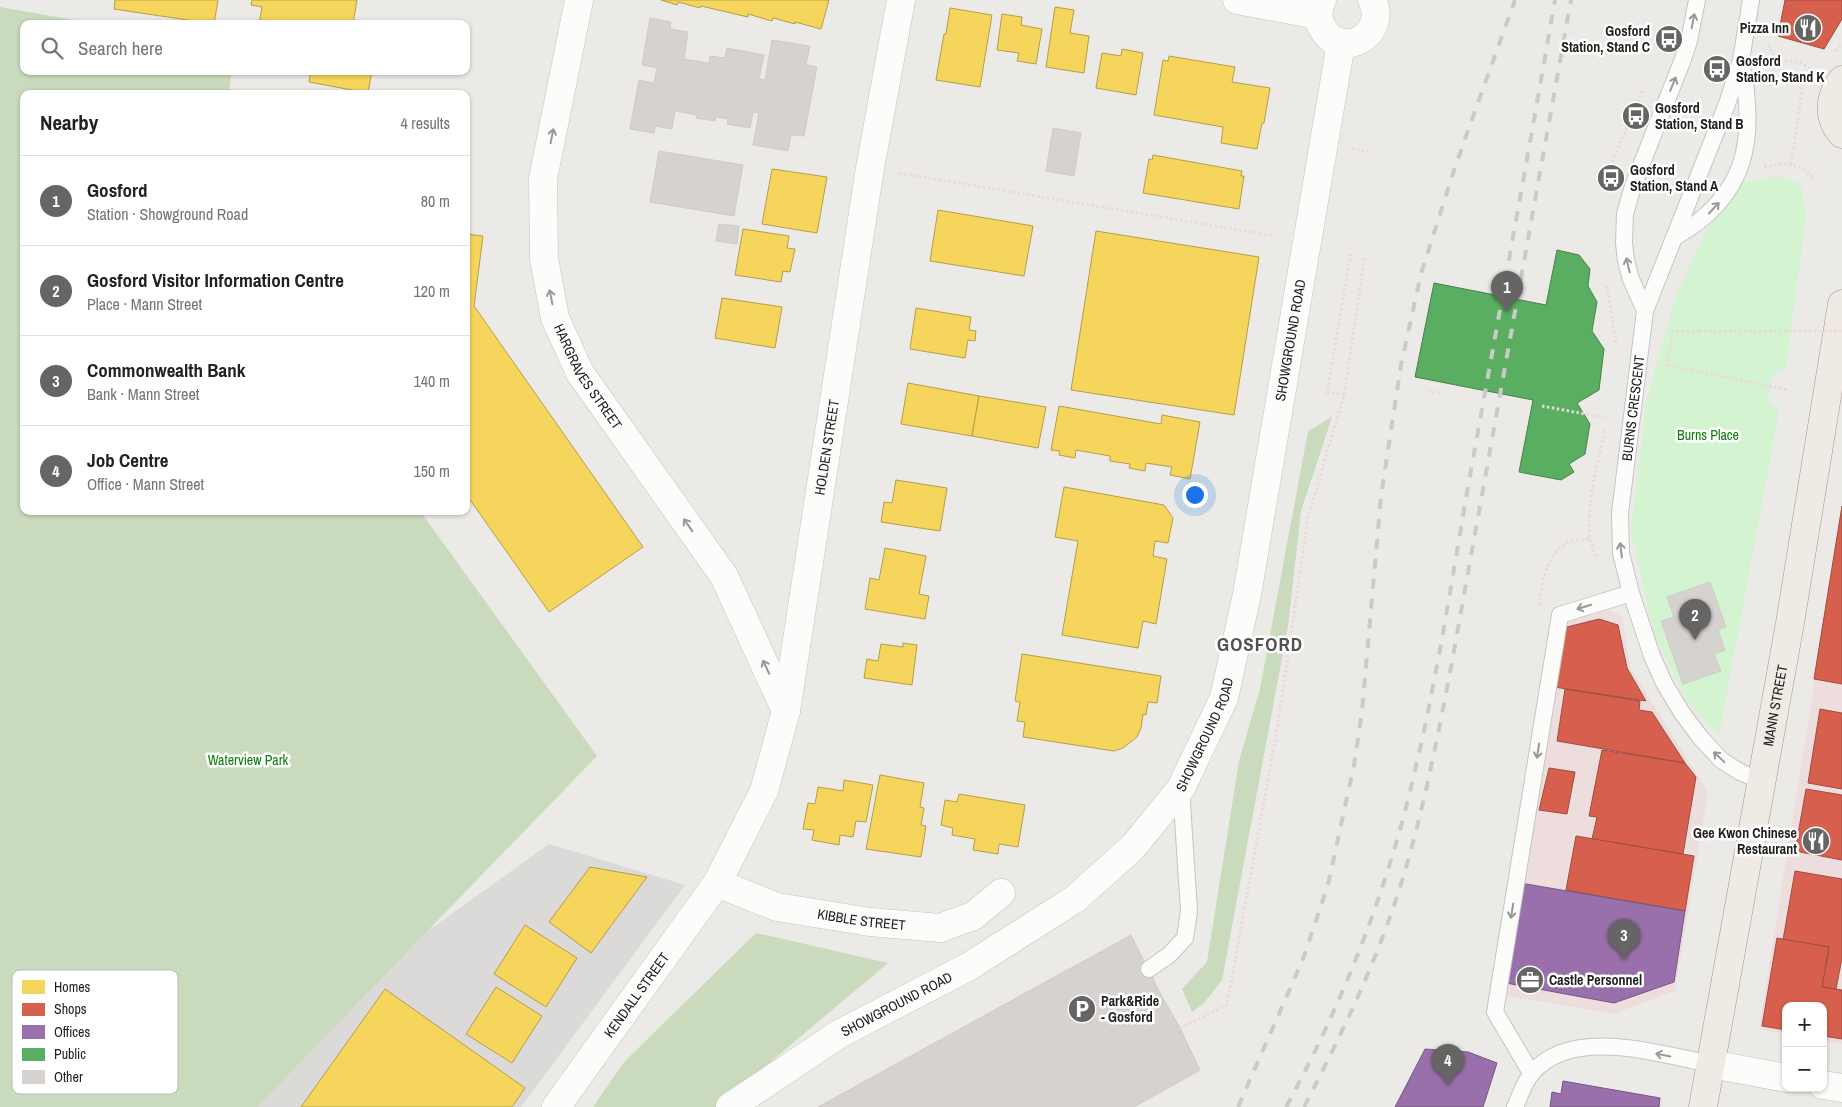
<!DOCTYPE html>
<html lang="en">
<head>
<meta charset="utf-8">
<style>
	body { margin:0; font-family:"Archivo Narrow",sans-serif; background:#f6f6f6; color:#202124 }
	.controls { position:absolute; right:15px; bottom:15px; display:grid; overflow:hidden; border-radius:10px; box-shadow:0 1px 4px #0004 }
	.controls button { width:45px; height:45px; display:grid; place-items:center; padding:0; border:0; border-bottom:1px solid #e0e0e0; background:#fff; color:#202124; font:25px sans-serif }
	.you { position:absolute; left:1194px; top:494px; width:18px; height:18px; margin:-12px; border:4px solid #fff; border-radius:50%; background:#1a73e8; box-shadow:0 0 0 8px #1a73e833 }
	.badge { display:grid; place-items:center; width:32px; height:32px; border-radius:50%; background:#666564; color:#fff; font-size:16px; font-weight:700 }
	.pin { position:absolute; translate:-50% -41px; filter:drop-shadow(0 1px 2px #0008) }
	.pin::after { content:''; position:absolute; top:26px; width:18px; height:15px; background:inherit; clip-path:polygon(0 0,100% 0,50% 100%) }
	.list { margin:0; padding:0; list-style:none }
	h2 { display:flex; justify-content:space-between; align-items:center; height:65px; margin:0; padding:0 20px; font-size:21px }
	h2 small { font-size:16px; font-weight:400; color:#757577 }
	.list li { display:grid; grid-template-columns:32px 1fr auto; gap:15px; align-items:center; box-sizing:border-box; height:90px; padding:0 20px; border-top:1px solid #e0e0e0 }
	.list b { display:block; font-size:19px; white-space:nowrap }
	.list p { margin:0; font-size:16px; white-space:nowrap; color:#757577 }
	.list em { font-size:16px; font-style:normal; color:#757577 }
	.icon { flex:none; width:28px; height:28px; fill:none; stroke:currentColor; stroke-width:2; stroke-linecap:round; stroke-linejoin:round }
	.map { position:relative; flex:none; width:1842px; height:1107px; overflow:hidden }
	.search { position:absolute; background:#fff; box-shadow:0 1px 4px #0004; left:20px; top:20px; width:450px; height:55px; display:flex; align-items:center; gap:12px; box-sizing:border-box; padding:0 18px; border-radius:10px; color:#757577; font-size:19px }
	.panel { position:absolute; background:#fff; box-shadow:0 1px 4px #0004; left:20px; top:90px; width:450px; height:425px; border-radius:10px }
	.map>svg:first-child { display:block }
</style>
</head>
<body>
<div class="map">
<svg width="1842" height="1107" viewBox="0 0 1842 1107">
	<rect width="100%" height="100%" fill="#eceae7"/>
	<!-- residential -->
	<polygon fill="#dbdad8" points="549,844 685,885 521,1107 246,1107 373,970"/>
	<!-- commercial -->
	<g fill="#edd">
		<polygon points="1842,509 1842,1044 1823,1041 1823,1006 1786,1006 1786,1034 1759,1029"/>
		<polygon points="1610,610 1622,617 1630,667 1708,792 1675,991 1613,1014 1492,993 1563,623"/>
	</g>
	<!-- forest -->
	<g fill="#c9dbbc">
		<polygon points="0,7 98,24 24,24 24,71 232,71 229,89 244,92 244,94 24,94 24,511 420,511 597,756 257,1107 0,1107"/>
		<polygon points="1332,417 1301,511 1288,626 1222,980 1204,1003 1192,1012 1182,989 1207,962 1239,761 1260,689 1308,431"/>
		<polygon points="756,933 888,963 717,1107 593,1107 624,1062"/>
	</g>
	<!-- park -->
	<polygon fill="#d4f3d1" points="1776,176 1790,179 1801,186 1806,216 1786,367 1772,375 1768,401 1779,411 1719,736 1688,702 1654,634 1631,531 1647,399 1676,296 1709,225 1740,183"/>
	<!-- homes -->
	<g fill="#f6d55c" stroke="#b59e49">
		<polygon points="115,0 218,0 214,24 114,9"/>
		<polygon points="252,0 357,0 353,24 259,24 262,7 251,5"/>
		<polygon points="661,0 829,0 821,29 795,22 795,24 773,18 772,21 748,14 748,17 701,6 700,8 678,2 677,5"/>
		<polygon points="1055,7 1074,10 1070,33 1089,36 1084,73 1046,67"/>
		<polygon points="950,8 992,15 980,87 936,80 944,34 946,34"/>
		<polygon points="1002,14 1022,17 1021,25 1042,29 1036,64 1017,61 1019,53 997,50"/>
		<polygon points="1122,49 1143,53 1136,95 1096,88 1102,53 1121,56"/>
		<polygon points="1169,56 1235,67 1232,82 1270,88 1264,123 1262,123 1257,149 1221,143 1223,127 1154,115 1163,60 1168,61"/>
		<polygon points="311,71 372,71 368,93 309,82"/>
		<polygon points="1153,155 1242,171 1241,176 1244,176 1239,209 1143,193 1149,159 1152,160"/>
		<polygon points="772,169 827,177 817,233 762,224"/>
		<polygon points="938,210 1033,226 1024,276 930,261"/>
		<polygon points="743,229 789,236 787,248 795,249 790,272 783,271 781,282 735,275"/>
		<polygon points="1096,231 1259,257 1234,415 1071,390"/>
		<polygon points="466,234 483,236 474,306 643,547 549,612 466,494"/>
		<polygon points="722,298 782,307 775,348 715,338"/>
		<polygon points="916,308 971,317 969,330 976,331 975,341 968,340 965,358 910,349"/>
		<polygon points="908,383 979,396 972,436 901,424"/>
		<polygon points="979,396 1046,407 1038,448 972,436"/>
		<polygon points="1059,406 1161,424 1162,415 1200,422 1190,479 1170,475 1172,467 1146,463 1145,471 1129,468 1130,464 1110,461 1110,456 1076,450 1075,458 1059,455 1060,451 1051,450"/>
		<polygon points="896,480 947,488 940,531 881,522 884,502 892,503"/>
		<polygon points="1064,487 1164,505 1173,518 1168,543 1155,541 1153,556 1167,559 1156,624 1143,621 1138,648 1062,635 1078,541 1055,537"/>
		<polygon points="885,548 926,556 919,594 929,596 925,619 865,609 870,578 879,580"/>
		<polygon points="903,643 917,645 912,685 864,678 867,659 878,661 881,644 903,647"/>
		<polygon points="1022,654 1161,676 1157,703 1148,702 1146,715 1143,714 1141,728 1137,737 1123,748 1114,751 1023,737 1025,722 1017,721 1020,702 1015,701"/>
		<polygon points="880,775 924,783 920,807 924,808 921,825 926,826 921,857 866,849"/>
		<polygon points="844,780 873,785 866,822 856,821 853,837 840,835 839,845 812,840 814,830 803,829 808,803 815,804 818,787 843,791"/>
		<polygon points="959,794 1025,805 1018,847 999,844 998,854 973,850 975,839 952,835 953,828 941,825 945,800 957,802"/>
		<polygon points="590,867 647,877 591,953 549,922"/>
		<polygon points="525,925 577,958 546,1007 494,974"/>
		<polygon points="496,987 542,1016 512,1063 466,1034"/>
		<polygon points="385,989 525,1088 512,1107 301,1107"/>
	</g>
	<!-- shops -->
	<g fill="#d6604d" stroke="#9f4c3f">
		<polygon points="1785,0 1842,0 1842,19 1824,49 1778,36"/>
		<polygon points="1842,506 1842,684 1814,679"/>
		<polygon points="1599,619 1618,625 1627,668 1646,701 1554,687 1567,627"/>
		<polygon points="1565,689 1640,701 1639,710 1652,712 1685,763 1557,741"/>
		<polygon points="1820,709 1842,713 1842,789 1808,783"/>
		<polygon points="1602,750 1685,763 1696,777 1683,854 1592,839 1597,817 1589,816"/>
		<polygon points="1549,768 1575,772 1567,814 1539,810"/>
		<polygon points="1806,789 1842,795 1842,860 1795,851"/>
		<polygon points="1576,836 1694,856 1685,911 1566,890"/>
		<polygon points="1795,871 1842,879 1842,958 1836,989 1822,987 1829,947 1783,940"/>
		<polygon points="1777,938 1829,947 1822,987 1842,990 1842,1039 1823,1036 1823,1006 1786,1006 1786,1030 1762,1026"/>
	</g>
	<!-- offices -->
	<g fill="#9970ab" stroke="#745781">
		<polygon points="1520,883 1685,911 1674,982 1614,1003 1506,983"/>
		<polygon points="1425,1049 1468,1052 1497,1063 1483,1107 1395,1107"/>
		<polygon points="1563,1081 1660,1098 1659,1107 1550,1107 1552,1092 1561,1094"/>
	</g>
	<!-- public -->
	<polygon fill="#5aae61" stroke="#48834d" points="1557,250 1579,255 1590,269 1588,286 1597,302 1592,331 1604,349 1599,390 1577,403 1590,424 1585,454 1569,464 1574,472 1561,480 1519,472 1533,400 1415,377 1434,283 1546,305"/>
	<!-- building -->
	<g fill="#d5d2cf" stroke="#cfcbc8">
		<polygon points="650,18 671,22 670,29 688,32 684,59 709,63 710,56 725,58 727,48 764,55 759,79 765,80 772,40 810,46 806,65 817,67 804,136 791,135 788,151 753,145 759,113 753,112 750,128 727,124 728,119 716,117 715,121 696,118 697,115 675,111 672,129 655,126 654,133 630,129 639,80 654,83 657,68 642,65"/>
		<polygon points="1053,128 1081,133 1074,176 1046,171"/>
		<polygon points="659,151 743,165 734,216 650,202"/>
		<polygon points="719,224 739,226 737,244 716,241"/>
		<polygon points="1710,582 1726,627 1718,630 1725,650 1714,654 1721,671 1683,684 1661,621 1674,617 1667,597"/>
		<polygon points="1131,935 1159,991 1180,1028 1200,1070 1134,1107 818,1107"/>
	</g>
	<g fill="none" stroke-linecap="round" stroke-linejoin="round">
		<defs>
			<g id="service">
				<polyline points="1697,0 1689,41 1683,59 1633,186 1625,214 1624,243 1626,261 1631,279 1645,311 1620,513 1621,553 1631,593 1652,656 1664,683 1682,713 1700,737 1721,760 1740,772 1761,781"/>
				<path d="M 1675,237 C 1748,196 1757,138 1741,61"/>
				<polyline points="1645,311 1727,104 1741,60 1751,0"/>
				<polyline points="1149,969 1169,955 1185,938 1189,911 1181,788"/>
				<polyline points="1531,1073 1495,1012 1560,615 1631,593"/>
				<path d="M 1515,1107 C 1520,1096 1524,1082 1532,1073 C 1572,1026 1659,1054 1711,1064"/>
			</g>
			<g id="minor">
				<path id="s1" d="M 579,0 L 543,179 L 544,259 L 555,318 L 580,373 L 724,576 L 786,711"/>
				<polyline points="1237,0 1318,15"/>
				<path id="s2" d="M 717,883 L 777,907 L 870,922 L 940,928 L 973,916 L 1001,893"/>
				<path id="s3" d="M 556,1107 L 717,883 L 764,791 L 786,711 L 870,168 L 901,0"/>
			</g>
			<g id="tertiary">
				<path d="M 1322,0 C 1317,10 1317,20 1323,29 C 1342,61 1389,34 1372,0"/>
				<polyline points="1711,1064 1786,1078"/>
				<polyline points="1823,1085 1842,1088"/>
				<path id="s4" d="M 730,1107 L 839,1034 L 968,967 L 1075,899 L 1133,847 L 1181,788 L 1224,698 L 1247,594 L 1341,43"/>
			</g>
			<g id="primary">
				<path d="M 1842,80 C 1829,98 1827,117 1842,134"/>
				<path id="s5" d="M 1703,1107 L 1790,623 L 1842,304"/>
			</g>
		</defs>
		<!-- service casing -->
		<use href="#service" stroke="#c5c4c3" stroke-width="18"/>
		<!-- minor casing -->
		<use href="#minor" stroke="#c5c4c3" stroke-width="29"/>
		<!-- tertiary casing -->
		<use href="#tertiary" stroke="#c5c4c3" stroke-width="29"/>
		<!-- primary casing -->
		<use href="#primary" stroke="#a39583" stroke-width="29"/>
		<!-- path -->
		<g stroke="#ebd9d9" stroke-width="3" stroke-dasharray="2.5 2.5" stroke-linecap="butt">
			<polyline points="1768,45 1776,59 1799,62 1812,70"/>
			<polyline points="1836,51 1842,44"/>
			<polyline points="1770,87 1776,59"/>
			<polyline points="1352,148 1368,152"/>
			<polyline points="1791,164 1803,84 1812,70"/>
			<path d="M 1764,167 C 1787,163 1797,161 1814,179"/>
			<polyline points="899,173 1275,236"/>
			<polyline points="1605,191 1610,167 1644,87"/>
			<polyline points="1607,286 1616,344"/>
			<polyline points="1699,331 1673,331 1667,365 1789,390"/>
			<polyline points="1428,391 1443,394"/>
			<polyline points="1344,395 1327,392 1351,253"/>
			<polyline points="1542,406 1607,418"/>
			<path d="M 1596,556 C 1594,550 1591,544 1590,537 C 1586,504 1598,462 1605,429"/>
			<path d="M 1539,605 C 1542,584 1546,554 1567,543 C 1573,540 1584,539 1590,538"/>
			<polyline points="1180,1028 1227,1005 1277,730 1308,517 1344,395 1365,255"/>
		</g>
		<!-- service -->
		<use href="#service" stroke="#fcfcfb" stroke-width="16"/>
		<!-- minor -->
		<use href="#minor" stroke="#fcfcfb" stroke-width="28"/>
		<!-- tertiary -->
		<use href="#tertiary" stroke="#fcfcfb" stroke-width="28"/>
		<!-- primary -->
		<use href="#primary" stroke="#f0eae4" stroke-width="28"/>
		<!-- rail -->
		<g stroke="#cacac9" stroke-width="4" stroke-dasharray="10 10" stroke-linecap="butt">
			<polyline points="1238,1107 1303,959 1328,885 1354,765 1362,712 1381,496 1401,365 1421,274 1455,167 1515,0"/>
			<path d="M 1286,1107 C 1343,1003 1387,891 1414,775 C 1437,678 1452,579 1469,481 C 1498,321 1527,161 1555,0"/>
			<path d="M 1304,1107 C 1336,1045 1367,982 1390,917 C 1418,838 1434,755 1450,673 L 1571,0"/>
		</g>
		<!-- path-bridge -->
		<polyline stroke="#ebd9d9" stroke-width="3" stroke-dasharray="2.5 2.5" stroke-linecap="butt" points="1699,331 1842,331"/>
	</g>
	<!-- one-way arrows -->
	<defs><path id="oneway-shaft" d="M-6 0H5M1.5-3L5.5 0L1.5 3" fill="none" stroke-width="1.6" stroke-linecap="round" stroke-linejoin="round" transform="scale(1.25)"/></defs>
	<g stroke="#989898">
		<use href="#oneway-shaft" transform="translate(1693 21) rotate(-79)"/>
		<use href="#oneway-shaft" transform="translate(1673 84) rotate(-68)"/>
		<use href="#oneway-shaft" transform="translate(552 136) rotate(-79)"/>
		<use href="#oneway-shaft" transform="translate(1714 208) rotate(-47)"/>
		<use href="#oneway-shaft" transform="translate(1628 265) rotate(-103)"/>
		<use href="#oneway-shaft" transform="translate(551 297) rotate(-101)"/>
		<use href="#oneway-shaft" transform="translate(688 525) rotate(-125)"/>
		<use href="#oneway-shaft" transform="translate(1621 550) rotate(-97)"/>
		<use href="#oneway-shaft" transform="translate(1584 607) rotate(163)"/>
		<use href="#oneway-shaft" transform="translate(766 667) rotate(-115)"/>
		<use href="#oneway-shaft" transform="translate(1538 751) rotate(99)"/>
		<use href="#oneway-shaft" transform="translate(1719 757) rotate(-137)"/>
		<use href="#oneway-shaft" transform="translate(1512 911) rotate(99)"/>
		<use href="#oneway-shaft" transform="translate(1663 1055) rotate(-169)"/>
	</g>
	<!-- icons -->
	<defs>
		<symbol id="restaurant-disc" viewBox="-11 -11 22 22"><circle r="9.5" fill="#666564" stroke="#fff"/><path d="M-5-6h1v4h1v-4h1v4h1v-4h1v5L-1.5 .5V6h-2V.5L-5-1ZM5-6V6H3V1.5H1.5Q1.5-4 5-6Z" fill="#fff"/></symbol>
		<symbol id="bus-disc" viewBox="-11 -11 22 22"><circle r="9.5" fill="#666564" stroke="#fff"/><path d="M-5-6H5V4H4V6H2V4H-2V6H-4V4H-5ZM-3.5-4V0h7V-4ZM-3.5 1.2v1.5H-2V1.2ZM2 1.2v1.5H3.5V1.2Z" fill="#fff"/></symbol>
		<symbol id="office-disc" viewBox="-11 -11 22 22"><circle r="9.5" fill="#666564" stroke="#fff"/><path d="M-6-3h4V-5.5h4V-3h4V5H-6ZM-1-4.5V-3h2v-1.5ZM-6 0V1H6V0Z" fill="#fff"/></symbol>
		<symbol id="parking-disc" viewBox="-11 -11 22 22"><circle r="9.5" fill="#666564" stroke="#fff"/><path d="M-3.5-5.5H1a3.5 3.5 0 0 1 0 7H-1V5.5H-3.5ZM-1-3.4V-.6H.8a1.4 1.4 0 0 0 0-2.8Z" fill="#fff"/></symbol>
	</defs>
	<g fill-rule="evenodd">
		<use href="#restaurant-disc" x="1792" y="12" width="32" height="32"/>
		<use href="#bus-disc" x="1653" y="23" width="32" height="32"/>
		<use href="#bus-disc" x="1701" y="53" width="32" height="32"/>
		<use href="#bus-disc" x="1620" y="100" width="32" height="32"/>
		<use href="#bus-disc" x="1595" y="162" width="32" height="32"/>
		<use href="#restaurant-disc" x="1800" y="825" width="32" height="32"/>
		<use href="#office-disc" x="1514" y="964" width="32" height="32"/>
		<use href="#parking-disc" x="1066" y="993" width="32" height="32"/>
	</g>
	<g text-anchor="middle" dominant-baseline="central" stroke-width="5" stroke-linejoin="round" paint-order="stroke">
		<!-- poi labels -->
		<g font-size="14" font-weight="bold" fill="#1e1e1e" stroke="#fff" text-anchor="start">
			<text x="1789" y="28" text-anchor="end">Pizza Inn</text>
			<text x="1650" y="31" text-anchor="end">Gosford<tspan x="1650" dy="16">Station, Stand C</tspan></text>
			<text x="1736" y="61">Gosford<tspan x="1736" dy="16">Station, Stand K</tspan></text>
			<text x="1655" y="108">Gosford<tspan x="1655" dy="16">Station, Stand B</tspan></text>
			<text x="1630" y="170">Gosford<tspan x="1630" dy="16">Station, Stand A</tspan></text>
			<text x="1797" y="833" text-anchor="end">Gee Kwon Chinese<tspan x="1797" dy="16">Restaurant</tspan></text>
			<text x="1549" y="980">Castle Personnel</text>
			<text x="1101" y="1001">Park&amp;Ride<tspan x="1101" dy="16">- Gosford</tspan></text>
		</g>
		<!-- street labels -->
		<g font-size="14" fill="#1e1e1e" stroke="#fff">
			<text stroke="none"><textPath href="#s4" startOffset="1021">SHOWGROUND ROAD</textPath></text>
			<text stroke="none"><textPath href="#s1" startOffset="390">HARGRAVES STREET</textPath></text>
			<text transform="translate(1633 408) rotate(-83)">BURNS CRESCENT</text>
			<text stroke="none"><textPath href="#s3" startOffset="729">HOLDEN STREET</textPath></text>
			<text stroke="none"><textPath href="#s5" startOffset="408">MANN STREET</textPath></text>
			<text stroke="none"><textPath href="#s4" startOffset="616">SHOWGROUND ROAD</textPath></text>
			<text stroke="none"><textPath href="#s2" startOffset="150">KIBBLE STREET</textPath></text>
			<text stroke="none"><textPath href="#s3" startOffset="138">KENDALL STREET</textPath></text>
			<text stroke="none"><textPath href="#s4" startOffset="196">SHOWGROUND ROAD</textPath></text>
		</g>
		<!-- park labels -->
		<g font-size="14" fill="#0a7e0a" stroke="#fff">
			<text x="1708" y="435">Burns Place</text>
			<text x="248" y="760">Waterview Park</text>
		</g>
		<!-- district labels -->
		<g font-size="19" font-weight="bold" letter-spacing="1" fill="#515151" stroke="#fff">
			<text x="1260" y="644">GOSFORD</text>
		</g>
	</g>
	<!-- legend -->
	<rect x="12" y="970" width="166" height="124" rx="8" fill="#fff" stroke="#bcbcbc" stroke-width="1"/>
	<rect x="22" y="980" width="23" height="14" fill="#f6d55c"/>
	<rect x="22" y="1003" width="23" height="13" fill="#d6604d"/>
	<rect x="22" y="1025" width="23" height="14" fill="#9970ab"/>
	<rect x="22" y="1048" width="23" height="13" fill="#5aae61"/>
	<rect x="22" y="1070" width="23" height="14" fill="#d5d2cf"/>
	<g font-size="14" fill="#1e1e1e">
		<text x="54" y="992">Homes</text>
		<text x="54" y="1014">Shops</text>
		<text x="54" y="1037">Offices</text>
		<text x="54" y="1059">Public</text>
		<text x="54" y="1082">Other</text>
	</g>
</svg>
<div class="controls">
<button>+</button>
<button>−</button>
</div>
<div class="you"></div>
<div class="pin badge" style="left:1507px;top:312px">1</div>
<div class="pin badge" style="left:1695px;top:640px">2</div>
<div class="pin badge" style="left:1624px;top:960px">3</div>
<div class="pin badge" style="left:1448px;top:1085px">4</div>
<div class="search"><svg class="icon" aria-label="search" viewBox="0 0 24 24"><circle cx="10" cy="10" r="6"/><path d="M15 15l6 6"/></svg>Search here</div>
<section class="panel">
<h2>Nearby<small>4 results</small></h2>
<ul class="list">
<li><span class="badge">1</span><div><b>Gosford</b><p>Station · Showground Road</p></div><em>80 m</em></li>
<li><span class="badge">2</span><div><b>Gosford Visitor Information Centre</b><p>Place · Mann Street</p></div><em>120 m</em></li>
<li><span class="badge">3</span><div><b>Commonwealth Bank</b><p>Bank · Mann Street</p></div><em>140 m</em></li>
<li><span class="badge">4</span><div><b>Job Centre</b><p>Office · Mann Street</p></div><em>150 m</em></li>
</ul>
</section>
</div>
</body>
</html>
